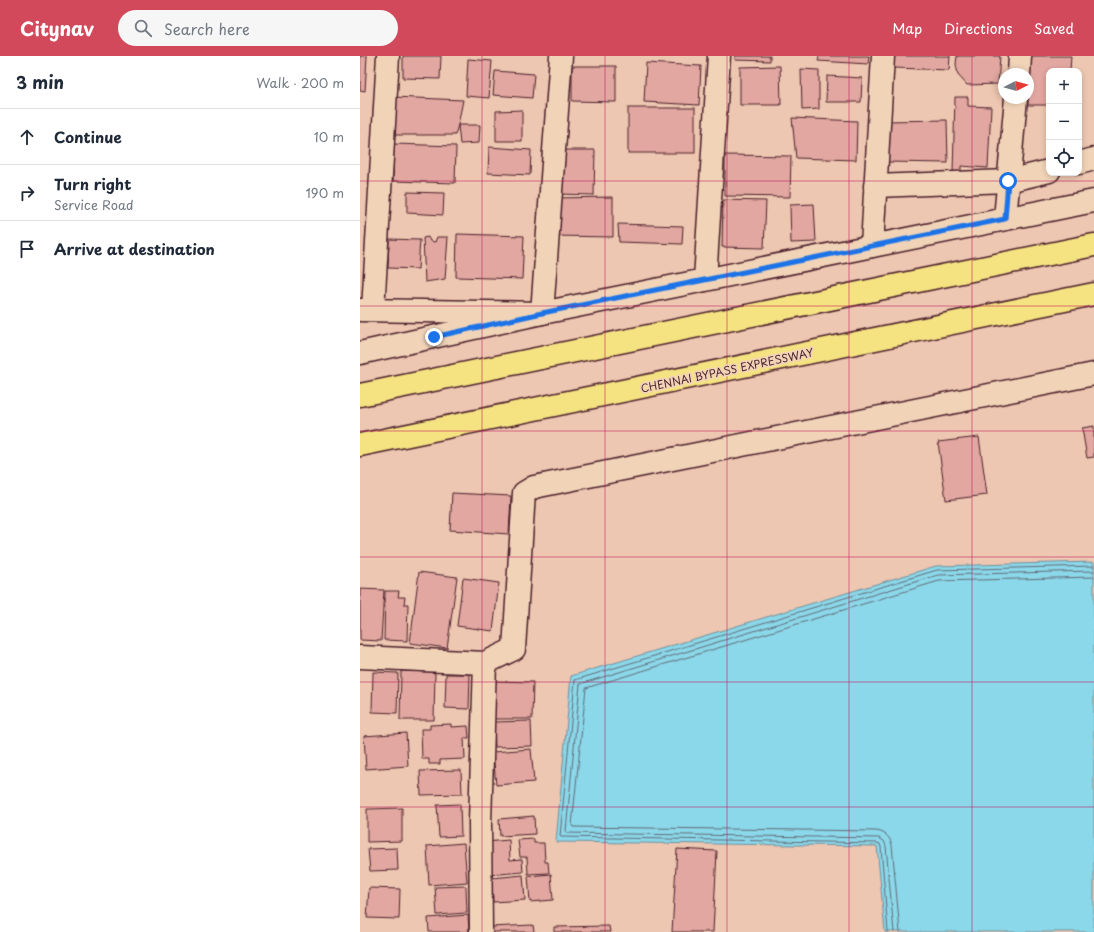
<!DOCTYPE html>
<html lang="en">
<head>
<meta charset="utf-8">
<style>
	body { margin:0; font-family:"Playpen Sans",sans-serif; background:#f6f6f7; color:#1f2937 }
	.controls { position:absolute; right:12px; top:12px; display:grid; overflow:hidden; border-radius:8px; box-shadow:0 2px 6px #0003 }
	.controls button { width:36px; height:36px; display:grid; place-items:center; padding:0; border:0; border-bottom:1px solid #e0e1e3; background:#fff; color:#1f2937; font:20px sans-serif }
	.compass { position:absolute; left:638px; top:12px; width:36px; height:36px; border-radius:50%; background:#fff; box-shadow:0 2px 6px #0003; rotate:84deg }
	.stop { position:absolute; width:12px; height:12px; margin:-9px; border:3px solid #1a73e8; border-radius:50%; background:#fff }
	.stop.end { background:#1a73e8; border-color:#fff; box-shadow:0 1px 4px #0008 }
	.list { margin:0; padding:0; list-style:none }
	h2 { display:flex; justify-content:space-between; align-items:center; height:52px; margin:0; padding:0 16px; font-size:17px }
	h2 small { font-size:13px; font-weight:400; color:#747a83 }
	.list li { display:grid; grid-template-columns:26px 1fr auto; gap:12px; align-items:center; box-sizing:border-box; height:56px; padding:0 16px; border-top:1px solid #e0e1e3 }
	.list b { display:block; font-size:15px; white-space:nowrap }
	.list p { margin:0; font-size:13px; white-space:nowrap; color:#747a83 }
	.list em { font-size:13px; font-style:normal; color:#747a83 }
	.icon { flex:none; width:22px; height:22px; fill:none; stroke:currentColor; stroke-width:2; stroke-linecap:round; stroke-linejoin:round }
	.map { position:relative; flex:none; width:734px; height:876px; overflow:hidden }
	header { display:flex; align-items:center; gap:24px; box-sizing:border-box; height:56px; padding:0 20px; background:#d1495b; color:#fff }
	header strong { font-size:19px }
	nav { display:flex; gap:22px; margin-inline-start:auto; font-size:14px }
	.search { width:280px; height:36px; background:#f6f6f7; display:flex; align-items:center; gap:10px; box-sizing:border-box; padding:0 14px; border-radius:22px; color:#747a83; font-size:15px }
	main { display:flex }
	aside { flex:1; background:#fff }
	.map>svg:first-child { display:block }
</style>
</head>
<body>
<header>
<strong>Citynav</strong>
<div class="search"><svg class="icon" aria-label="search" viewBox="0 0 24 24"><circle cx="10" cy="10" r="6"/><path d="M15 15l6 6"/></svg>Search here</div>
<nav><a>Map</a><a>Directions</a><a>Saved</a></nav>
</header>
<main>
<aside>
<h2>3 min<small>Walk · 200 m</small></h2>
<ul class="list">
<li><svg class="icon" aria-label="ahead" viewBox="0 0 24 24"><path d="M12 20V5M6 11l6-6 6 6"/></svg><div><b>Continue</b></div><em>10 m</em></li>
<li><svg class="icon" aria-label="right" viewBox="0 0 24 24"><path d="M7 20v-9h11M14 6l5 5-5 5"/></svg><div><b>Turn right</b><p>Service Road</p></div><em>190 m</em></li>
<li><svg class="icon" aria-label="arrive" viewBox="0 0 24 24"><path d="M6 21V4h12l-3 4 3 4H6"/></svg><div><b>Arrive at destination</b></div></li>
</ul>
</aside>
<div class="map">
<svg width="734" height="876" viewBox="0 0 734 876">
	<rect width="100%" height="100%" fill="#edc7b1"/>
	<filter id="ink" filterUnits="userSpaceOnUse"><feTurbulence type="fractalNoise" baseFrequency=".025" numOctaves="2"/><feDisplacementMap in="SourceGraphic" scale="8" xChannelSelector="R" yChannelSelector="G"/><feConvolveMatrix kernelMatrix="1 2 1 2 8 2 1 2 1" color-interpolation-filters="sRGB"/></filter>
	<g filter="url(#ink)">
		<!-- water -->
		<polygon fill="#8ad8e9" stroke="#708e9d" points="734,506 734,876 525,876 517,790 196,786 211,620 576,510"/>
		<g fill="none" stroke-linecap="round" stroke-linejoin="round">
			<!-- shore -->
			<g stroke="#646977" stroke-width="1">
				<polyline points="528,876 521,791 520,788 517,787 201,781 200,780 215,624 577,514 734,510"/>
				<polyline points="534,876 526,790 524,785 519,782 207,777 206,775 220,628 578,519 734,515"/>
				<path d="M 540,876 L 532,789 C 530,781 525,776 516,775 L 213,771 L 212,769 L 226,632 L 579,525 L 734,521"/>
			</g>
		</g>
		<!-- building -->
		<g fill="#e1a7a0" stroke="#4a1f2b">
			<polygon points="0,0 7,0 5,35 0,34"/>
			<polygon points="43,0 81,0 80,23 43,22"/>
			<polygon points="375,0 410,0 410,5 375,4"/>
			<polygon points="459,0 509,0 508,8 458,5"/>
			<polygon points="534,0 590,0 589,14 534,12"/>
			<polygon points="597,0 640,0 638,28 607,29 598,19 596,8"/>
			<polygon points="670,0 711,0 710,15 689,15 689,49 668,49"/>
			<polygon points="108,3 132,5 129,42 106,40"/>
			<polygon points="286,7 341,10 339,49 284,46"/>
			<polygon points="212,10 256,10 256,46 212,45"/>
			<polygon points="420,10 421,49 380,49 380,11"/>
			<polygon points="441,13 459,14 459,53 442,54"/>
			<polygon points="135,15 174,18 172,42 133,39"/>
			<polygon points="467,20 502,22 501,46 466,46"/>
			<polygon points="33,41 103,44 98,69 95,79 32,79"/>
			<polygon points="595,41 608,41 608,50 631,51 628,112 601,110 601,119 593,117"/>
			<rect x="268" y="52" width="67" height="45"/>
			<polygon points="162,54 162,85 136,85 136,55"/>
			<polygon points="432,62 497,65 496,104 436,102"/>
			<polygon points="587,64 588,107 527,106 525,65"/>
			<polygon points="98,69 120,69 119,87 100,88"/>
			<polygon points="34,88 96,90 95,127 33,125"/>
			<polygon points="129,91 171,94 170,119 128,117"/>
			<polygon points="199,94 235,94 234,139 198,138"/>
			<polygon points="365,99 431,100 430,141 365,140"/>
			<polygon points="47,136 84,137 83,159 47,157"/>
			<polygon points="253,141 253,181 194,180 194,142"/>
			<polygon points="363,144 406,145 404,192 362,191"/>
			<polygon points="454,148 456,186 431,187 430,149"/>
			<polygon points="258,168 323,170 322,188 259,186"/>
			<polygon points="97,178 164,180 162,223 96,221"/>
			<polygon points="68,181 70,185 75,186 77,181 88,181 85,223 65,226 63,182"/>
			<polygon points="29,183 60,184 58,213 28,212"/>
			<polygon points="734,370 734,401 727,402 722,372"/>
			<polygon points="619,381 627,439 586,444 578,386"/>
			<polygon points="92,437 151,440 149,478 90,474"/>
			<polygon points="59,516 97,521 87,592 50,587"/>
			<polygon points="103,522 139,527 133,575 97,570"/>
			<polygon points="0,533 24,534 21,585 0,584"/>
			<polygon points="25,535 39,535 38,541 45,541 44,548 48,548 47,585 24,584"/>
			<polygon points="41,615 75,616 74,664 40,664"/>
			<polygon points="13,616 38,617 37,657 12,656"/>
			<polygon points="86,618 110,618 109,653 85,652"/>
			<polygon points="133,625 173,626 172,663 132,663"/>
			<polygon points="171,665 172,690 135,691 134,666"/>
			<polygon points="91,668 91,671 108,670 109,682 104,682 105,703 80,704 80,708 69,708 69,703 62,703 61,673 70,673 70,669"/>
			<polygon points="46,677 48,710 6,713 4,680"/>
			<polygon points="171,693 174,726 136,729 133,696"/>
			<polygon points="101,714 102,738 61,739 60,715"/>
			<polygon points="100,748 101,780 79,781 77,749"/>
			<polygon points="42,752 42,785 7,786 7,753"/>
			<polygon points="174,760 175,778 140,780 139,763"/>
			<polygon points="174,783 174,787 184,787 185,806 188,806 189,817 168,818 167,801 160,801 158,784"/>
			<polygon points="149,784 150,804 162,803 163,816 128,819 125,786"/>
			<polygon points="104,787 107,826 69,829 67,790"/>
			<polygon points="37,792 38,814 10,815 8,793"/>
			<polygon points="317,793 357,795 353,876 312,876"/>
			<polygon points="191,818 193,844 170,846 168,820"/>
			<polygon points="163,819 165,844 133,846 132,822"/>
			<polygon points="106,830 107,857 77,859 75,831"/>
			<polygon points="9,832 40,833 39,863 7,862"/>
			<polygon points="108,859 109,876 69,876 68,862"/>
			<polygon points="173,869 174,876 130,876 130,871"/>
			<polygon points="249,870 250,876 194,876 194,871"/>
		</g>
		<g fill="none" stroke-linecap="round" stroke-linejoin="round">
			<defs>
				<g id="minor">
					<polyline points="659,18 660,0"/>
					<polyline points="719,107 734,103"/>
					<polyline points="515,130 648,125 689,115"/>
					<polyline points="645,163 656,42"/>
					<polyline points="512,190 523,0"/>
					<polyline points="345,224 359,0"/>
					<polyline points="13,254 28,0"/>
					<polyline points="0,601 125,607 154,593 164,437 174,431 734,318"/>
					<polyline points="121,876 120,766 125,607"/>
				</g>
				<g id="tertiary">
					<polyline points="0,254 182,257 201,0"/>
					<polyline points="0,297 182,257 734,145"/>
				</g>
				<g id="trunk">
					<polyline points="0,339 734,189"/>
					<polyline points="0,389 734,238"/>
				</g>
			</defs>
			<!-- minor casing -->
			<use href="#minor" stroke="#4a1f2b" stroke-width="25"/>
			<!-- tertiary casing -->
			<use href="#tertiary" stroke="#4a1f2b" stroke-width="25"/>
			<!-- trunk casing -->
			<use href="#trunk" stroke="#4a1f2b" stroke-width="25"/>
			<!-- minor -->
			<use href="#minor" stroke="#f1d4b8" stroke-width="22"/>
			<!-- tertiary -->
			<use href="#tertiary" stroke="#f1d4b8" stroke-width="22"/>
			<!-- trunk -->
			<use href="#trunk" stroke="#f5e382" stroke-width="22"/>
		</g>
	</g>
	<g fill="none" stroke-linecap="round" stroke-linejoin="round" filter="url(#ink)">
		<!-- route -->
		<polyline stroke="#1a73e8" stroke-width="5" points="74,281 182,257 645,163 648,125"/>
	</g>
	<!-- grid -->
	<path fill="none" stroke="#c2185b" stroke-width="1" stroke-opacity="0.55" d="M 122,0 L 122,876M 245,0 L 245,876M 367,0 L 367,876M 489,0 L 489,876M 612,0 L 612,876M 0,125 L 734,125M 0,250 L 734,250M 0,375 L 734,375M 0,501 L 734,501M 0,626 L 734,626M 0,751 L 734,751"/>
	<g text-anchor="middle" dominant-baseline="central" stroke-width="3.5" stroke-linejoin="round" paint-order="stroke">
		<!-- street labels -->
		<g font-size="11" fill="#4a1f2b" stroke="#f1d4b8">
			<text transform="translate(367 314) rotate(-12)">CHENNAI BYPASS EXPRESSWAY</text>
		</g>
	</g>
</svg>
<div class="controls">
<button>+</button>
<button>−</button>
<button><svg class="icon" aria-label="locate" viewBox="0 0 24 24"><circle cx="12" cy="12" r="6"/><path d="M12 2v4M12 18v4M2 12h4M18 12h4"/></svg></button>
</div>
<svg class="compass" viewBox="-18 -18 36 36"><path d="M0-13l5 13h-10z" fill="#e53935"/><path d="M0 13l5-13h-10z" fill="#747a83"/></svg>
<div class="stop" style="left:648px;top:125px"></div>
<div class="stop end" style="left:74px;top:281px"></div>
</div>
</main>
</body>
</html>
